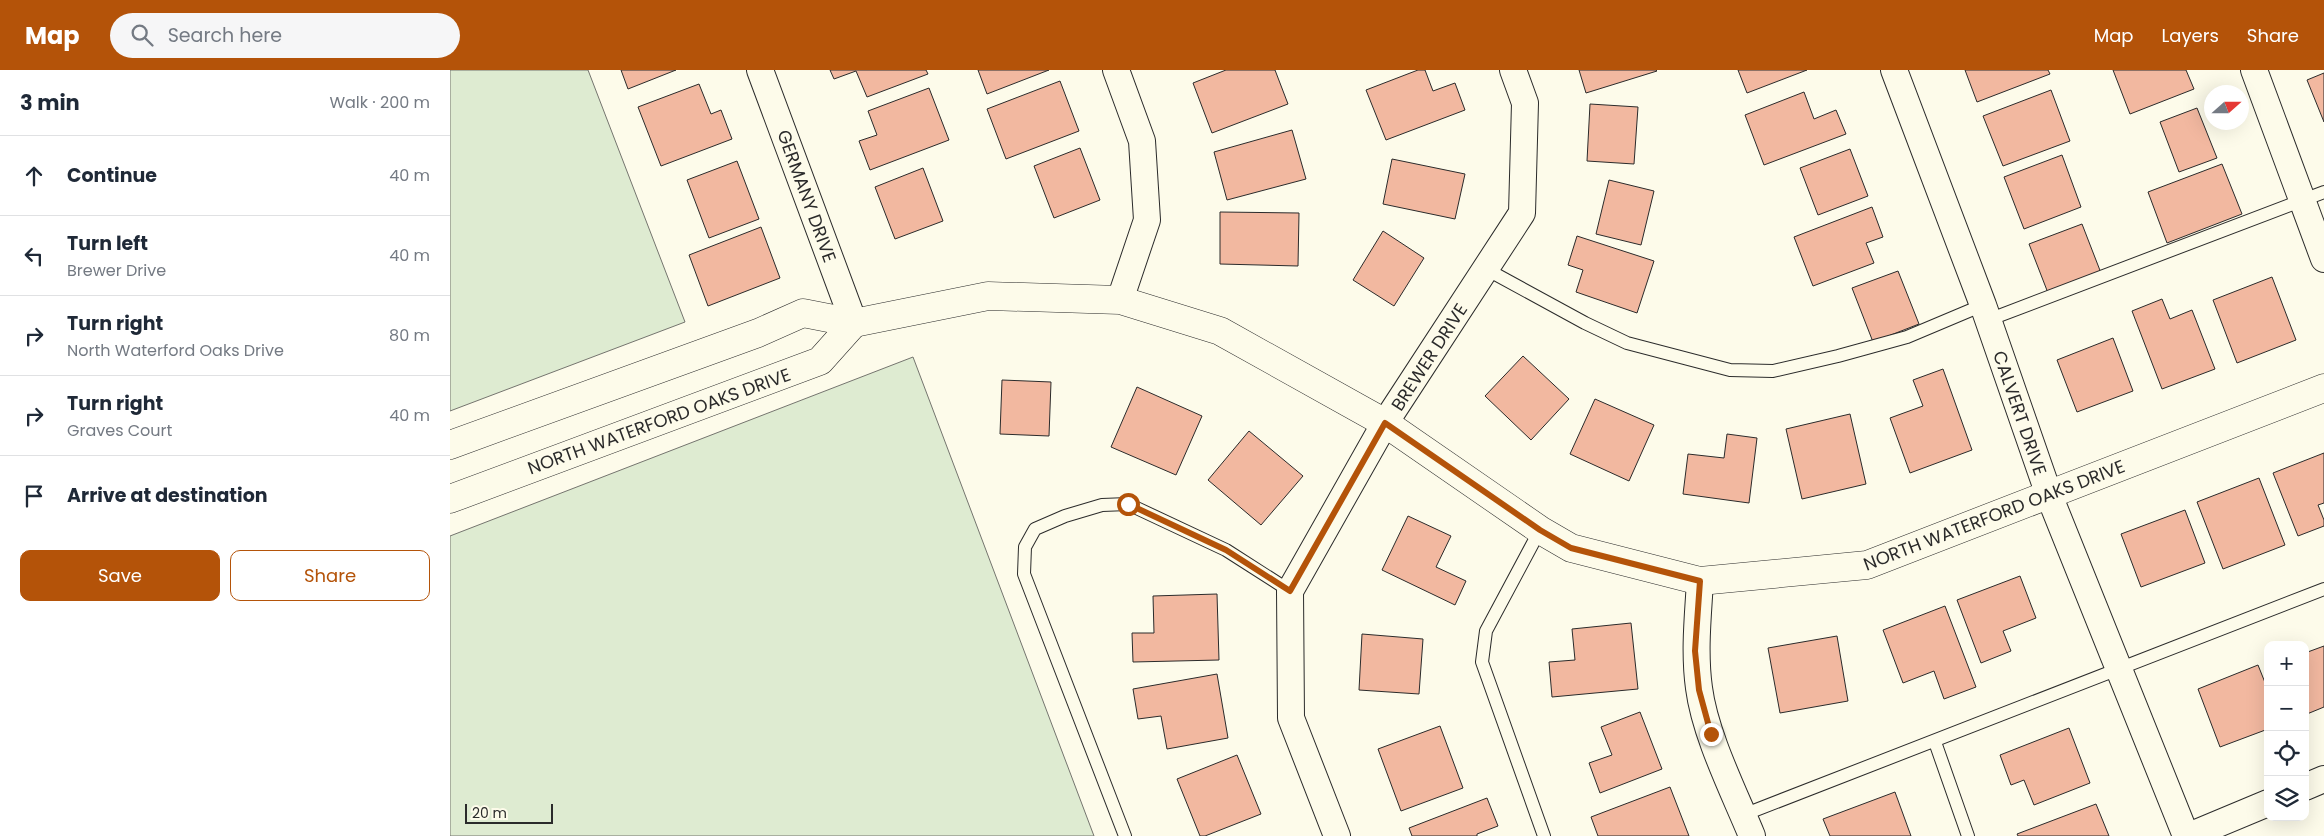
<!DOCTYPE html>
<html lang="en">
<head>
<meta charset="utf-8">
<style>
	body { margin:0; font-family:Poppins,sans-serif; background:#f6f6f7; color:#1f2937 }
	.controls { position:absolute; right:15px; bottom:15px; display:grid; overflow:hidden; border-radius:10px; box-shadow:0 5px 20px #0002 }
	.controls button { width:45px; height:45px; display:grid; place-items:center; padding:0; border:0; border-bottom:1px solid #e0e1e3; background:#fff; color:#1f2937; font:25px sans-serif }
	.compass { position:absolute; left:1754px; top:15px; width:45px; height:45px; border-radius:50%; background:#fff; box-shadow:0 5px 20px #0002; rotate:69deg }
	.scale { position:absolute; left:15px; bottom:12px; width:88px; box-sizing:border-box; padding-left:5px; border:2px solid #2b2b2b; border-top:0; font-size:14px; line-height:18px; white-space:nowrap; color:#2b2b2b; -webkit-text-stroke:4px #fdfbea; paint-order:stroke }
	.stop { position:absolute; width:15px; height:15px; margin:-11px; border:4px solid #b45309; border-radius:50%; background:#fff }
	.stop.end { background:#b45309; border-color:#fff; box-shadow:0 1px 5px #0008 }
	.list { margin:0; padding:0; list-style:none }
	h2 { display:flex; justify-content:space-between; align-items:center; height:65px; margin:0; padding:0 20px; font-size:21px }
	h2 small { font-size:16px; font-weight:400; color:#747a83 }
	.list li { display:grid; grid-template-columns:32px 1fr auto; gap:15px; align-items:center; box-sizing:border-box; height:80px; padding:0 20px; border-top:1px solid #e0e1e3 }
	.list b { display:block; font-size:19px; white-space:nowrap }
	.list p { margin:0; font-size:16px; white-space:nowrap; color:#747a83 }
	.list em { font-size:16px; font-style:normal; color:#747a83 }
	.actions { display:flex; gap:10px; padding:15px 20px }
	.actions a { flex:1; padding:11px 0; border:1px solid #b45309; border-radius:10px; text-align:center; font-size:18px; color:#b45309 }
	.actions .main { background:#b45309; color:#fff }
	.icon { flex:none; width:28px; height:28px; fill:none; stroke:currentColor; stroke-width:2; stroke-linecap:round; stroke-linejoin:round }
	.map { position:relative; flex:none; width:1874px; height:766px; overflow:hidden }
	header { display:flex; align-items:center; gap:30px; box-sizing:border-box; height:70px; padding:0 25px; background:#b45309; color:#fff }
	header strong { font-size:24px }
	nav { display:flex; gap:28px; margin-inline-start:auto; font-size:18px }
	.search { width:350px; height:45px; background:#f6f6f7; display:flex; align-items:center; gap:12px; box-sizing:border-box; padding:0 18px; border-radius:28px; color:#747a83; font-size:19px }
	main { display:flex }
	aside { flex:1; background:#fff }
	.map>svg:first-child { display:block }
</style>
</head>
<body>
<header>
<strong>Map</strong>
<div class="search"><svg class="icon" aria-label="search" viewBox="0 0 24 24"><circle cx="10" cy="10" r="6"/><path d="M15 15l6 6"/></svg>Search here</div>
<nav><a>Map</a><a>Layers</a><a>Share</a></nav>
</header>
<main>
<aside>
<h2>3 min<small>Walk · 200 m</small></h2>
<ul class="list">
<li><svg class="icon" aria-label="ahead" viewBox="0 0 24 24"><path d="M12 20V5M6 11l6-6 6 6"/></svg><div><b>Continue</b></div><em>40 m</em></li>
<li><svg class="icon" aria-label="left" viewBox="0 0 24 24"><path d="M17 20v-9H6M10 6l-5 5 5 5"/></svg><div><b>Turn left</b><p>Brewer Drive</p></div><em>40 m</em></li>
<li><svg class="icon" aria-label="right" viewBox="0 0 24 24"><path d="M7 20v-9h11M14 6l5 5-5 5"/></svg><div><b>Turn right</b><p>North Waterford Oaks Drive</p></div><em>80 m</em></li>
<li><svg class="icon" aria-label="right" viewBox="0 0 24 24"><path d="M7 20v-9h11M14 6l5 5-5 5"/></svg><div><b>Turn right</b><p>Graves Court</p></div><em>40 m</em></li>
<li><svg class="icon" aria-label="arrive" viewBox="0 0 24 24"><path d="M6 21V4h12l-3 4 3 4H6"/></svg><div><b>Arrive at destination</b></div></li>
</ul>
<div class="actions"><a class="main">Save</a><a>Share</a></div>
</aside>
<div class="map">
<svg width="1874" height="766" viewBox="0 0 1874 766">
	<rect width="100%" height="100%" fill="#fdfbea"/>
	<!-- green -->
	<g fill="#deebd1" stroke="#74746e">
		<polygon points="0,0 138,0 235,252 0,341"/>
		<polygon points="463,287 644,766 0,766 0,466"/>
	</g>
	<!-- building -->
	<g fill="#f2b8a0" stroke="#2b2b2b">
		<polygon points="171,0 226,0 178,19"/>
		<polygon points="380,0 476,0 478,4 417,27 406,1 384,9"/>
		<polygon points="528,0 599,0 537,24"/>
		<polygon points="776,0 825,0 838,34 762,63 743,13"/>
		<polygon points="968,0 975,0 983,21 1005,13 1015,40 936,70 916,20"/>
		<polygon points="1129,0 1206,0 1207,1 1136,23"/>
		<polygon points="1288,0 1357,0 1297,23"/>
		<polygon points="1515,0 1598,0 1600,4 1527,32"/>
		<polygon points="1663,0 1736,0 1744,19 1680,44"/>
		<polygon points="1874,3 1874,52 1857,10"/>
		<polygon points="610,11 629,61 556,89 537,39"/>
		<polygon points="249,14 261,44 271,40 282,69 211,96 188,37"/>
		<polygon points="479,18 499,70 420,100 409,71 427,65 418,41"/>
		<polygon points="1601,20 1620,71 1553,96 1533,46"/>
		<polygon points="1354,22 1364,49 1386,40 1396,64 1314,95 1295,45"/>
		<polygon points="1140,34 1188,37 1184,94 1137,91"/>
		<polygon points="1747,38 1767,88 1729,102 1710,52"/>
		<polygon points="842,60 856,109 777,130 764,82"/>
		<polygon points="630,78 650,130 604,148 584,96"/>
		<polygon points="1400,79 1418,126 1368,145 1350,98"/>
		<polygon points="1612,85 1631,137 1574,159 1554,107"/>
		<polygon points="942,89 1015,104 1005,149 933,134"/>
		<polygon points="287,91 309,149 259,168 237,110"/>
		<polygon points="1772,94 1792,144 1717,173 1698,122"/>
		<polygon points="473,98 493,151 445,169 425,117"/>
		<polygon points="1159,110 1204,121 1191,175 1146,164"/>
		<polygon points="1422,137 1433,167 1416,173 1424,193 1363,216 1344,167"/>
		<polygon points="770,142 849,143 848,196 770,194"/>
		<polygon points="1632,154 1651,203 1598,223 1579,174"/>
		<polygon points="311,157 330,208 258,236 239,185"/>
		<polygon points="933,161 974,188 944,236 903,210"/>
		<polygon points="1127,166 1204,191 1187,243 1126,222 1133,200 1118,195"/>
		<polygon points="1448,201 1469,254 1423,272 1402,218"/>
		<polygon points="1822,207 1846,270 1787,293 1763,230"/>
		<polygon points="1712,229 1720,249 1742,240 1765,299 1712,319 1682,241"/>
		<polygon points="1663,268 1683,321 1627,342 1607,290"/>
		<polygon points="1073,286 1119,329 1081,370 1035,326"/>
		<polygon points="1493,299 1522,380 1460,403 1440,348 1473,336 1463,310"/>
		<polygon points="552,310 601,312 599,366 550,364"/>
		<polygon points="687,317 752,346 726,405 661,377"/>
		<polygon points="1145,329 1204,355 1179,411 1120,384"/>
		<polygon points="1400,344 1416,414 1352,429 1336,359"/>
		<polygon points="799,361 853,406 811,455 758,410"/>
		<polygon points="1277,364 1307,368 1299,433 1233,424 1238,384 1274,388"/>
		<polygon points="1874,383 1874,433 1868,435 1874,450 1874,456 1848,466 1823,403"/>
		<polygon points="1809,408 1835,475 1773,499 1747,432"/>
		<polygon points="1735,440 1755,493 1691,517 1671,464"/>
		<polygon points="958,446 1001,466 986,497 1016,511 1005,535 932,500"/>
		<polygon points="1570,506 1586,548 1553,561 1561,581 1531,593 1507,530"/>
		<polygon points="767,524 769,590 683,592 682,563 704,563 703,526"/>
		<polygon points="1495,536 1526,617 1494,629 1484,601 1453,613 1433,560"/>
		<polygon points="1181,553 1188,619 1102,627 1099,592 1125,590 1122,559"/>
		<polygon points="912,564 973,569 969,624 909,620"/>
		<polygon points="1387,566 1398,631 1330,643 1318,578"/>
		<polygon points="1874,576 1874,637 1857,644 1855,638 1855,583"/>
		<polygon points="1808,595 1818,620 1818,659 1770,677 1748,619"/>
		<polygon points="767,604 778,668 717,679 711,646 688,649 683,619"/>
		<polygon points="1190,642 1212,699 1150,723 1139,693 1162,685 1151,657"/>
		<polygon points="990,656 1013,718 951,741 928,679"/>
		<polygon points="1619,658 1640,713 1584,735 1574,710 1561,715 1550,685"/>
		<polygon points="787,685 811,744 755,766 750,766 727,709"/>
		<polygon points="1220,717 1239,766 1148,766 1141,747"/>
		<polygon points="1445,722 1461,766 1380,766 1373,749"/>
		<polygon points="1037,728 1048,756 1027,764 1027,766 962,766 959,758"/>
		<polygon points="1646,734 1659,766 1568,766 1567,764"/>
	</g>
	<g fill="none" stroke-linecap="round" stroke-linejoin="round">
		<defs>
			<g id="lane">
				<polyline points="1036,199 1135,253 1177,273 1280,300 1323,301 1388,286 1457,267 1533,235"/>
				<polyline points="1538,250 1874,122"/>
				<polyline points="1090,460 1036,561 1032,592 1094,766"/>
				<polyline points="1485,672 1518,766"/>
				<polyline points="1293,745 1874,519"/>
				<polyline points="675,766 574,504 575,477 585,459 615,446 652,435 678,434 776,480 840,521"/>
			</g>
			<g id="street">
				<polyline points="310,0 404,253"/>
				<polyline points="666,0 692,71 697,150 670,230"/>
				<polyline points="1444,0 1533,235 1599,425 1736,766"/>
				<polyline points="1804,0 1874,189"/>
				<path d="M 1250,511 C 1248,546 1244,582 1249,618 C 1255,665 1284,722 1302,766"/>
				<polyline points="1855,717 1874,709"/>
				<polyline points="887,766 841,648 840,521 935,353 1072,143 1075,33 1063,0"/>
				<polyline points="1739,766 1818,733"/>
			</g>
			<g id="secondary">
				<polyline points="0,375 308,263 353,243 404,253 538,226 670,230 770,261 935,353 1090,460 1121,478 1250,511 1417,495 1874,318"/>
				<polyline points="0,429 370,291 404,253"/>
			</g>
		</defs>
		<!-- lane casing -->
		<use href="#lane" stroke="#2b2b2b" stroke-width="14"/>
		<!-- street casing -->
		<use href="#street" stroke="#2b2b2b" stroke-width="28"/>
		<!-- secondary casing -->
		<use href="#secondary" stroke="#2b2b2b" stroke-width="29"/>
		<!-- lane -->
		<use href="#lane" stroke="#fdfbea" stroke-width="12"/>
		<!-- street -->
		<use href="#street" stroke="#fdfbea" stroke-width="26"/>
		<!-- secondary -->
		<use href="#secondary" stroke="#fdfbea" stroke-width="28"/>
	</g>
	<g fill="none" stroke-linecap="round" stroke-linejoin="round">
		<!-- route -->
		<polyline stroke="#b45309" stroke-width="6" points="678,434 776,480 840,521 935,353 1090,460 1121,478 1250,511 1245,581 1249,620 1261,664"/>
	</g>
	<g text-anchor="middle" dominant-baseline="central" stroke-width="4" stroke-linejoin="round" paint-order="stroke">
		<!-- street labels -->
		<g font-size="18" fill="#2b2b2b" stroke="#fdfbea">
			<text transform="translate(357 126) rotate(70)">GERMANY DRIVE</text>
			<text transform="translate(979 287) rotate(-57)">BREWER DRIVE</text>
			<text transform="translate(1570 343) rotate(71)">CALVERT DRIVE</text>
			<text transform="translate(209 351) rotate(-20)">NORTH WATERFORD OAKS DRIVE</text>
			<text transform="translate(1544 445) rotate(-21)">NORTH WATERFORD OAKS DRIVE</text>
		</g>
	</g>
</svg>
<div class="controls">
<button>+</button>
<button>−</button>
<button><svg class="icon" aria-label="locate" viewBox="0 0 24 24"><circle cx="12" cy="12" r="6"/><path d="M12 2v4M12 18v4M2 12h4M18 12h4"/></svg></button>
<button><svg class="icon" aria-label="layers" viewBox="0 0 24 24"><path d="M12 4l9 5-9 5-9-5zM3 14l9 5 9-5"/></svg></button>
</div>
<svg class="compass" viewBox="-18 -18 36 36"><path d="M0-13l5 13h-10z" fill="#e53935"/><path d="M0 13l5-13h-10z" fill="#747a83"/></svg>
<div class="scale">20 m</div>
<div class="stop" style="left:678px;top:434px"></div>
<div class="stop end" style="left:1261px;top:664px"></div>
</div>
</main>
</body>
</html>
